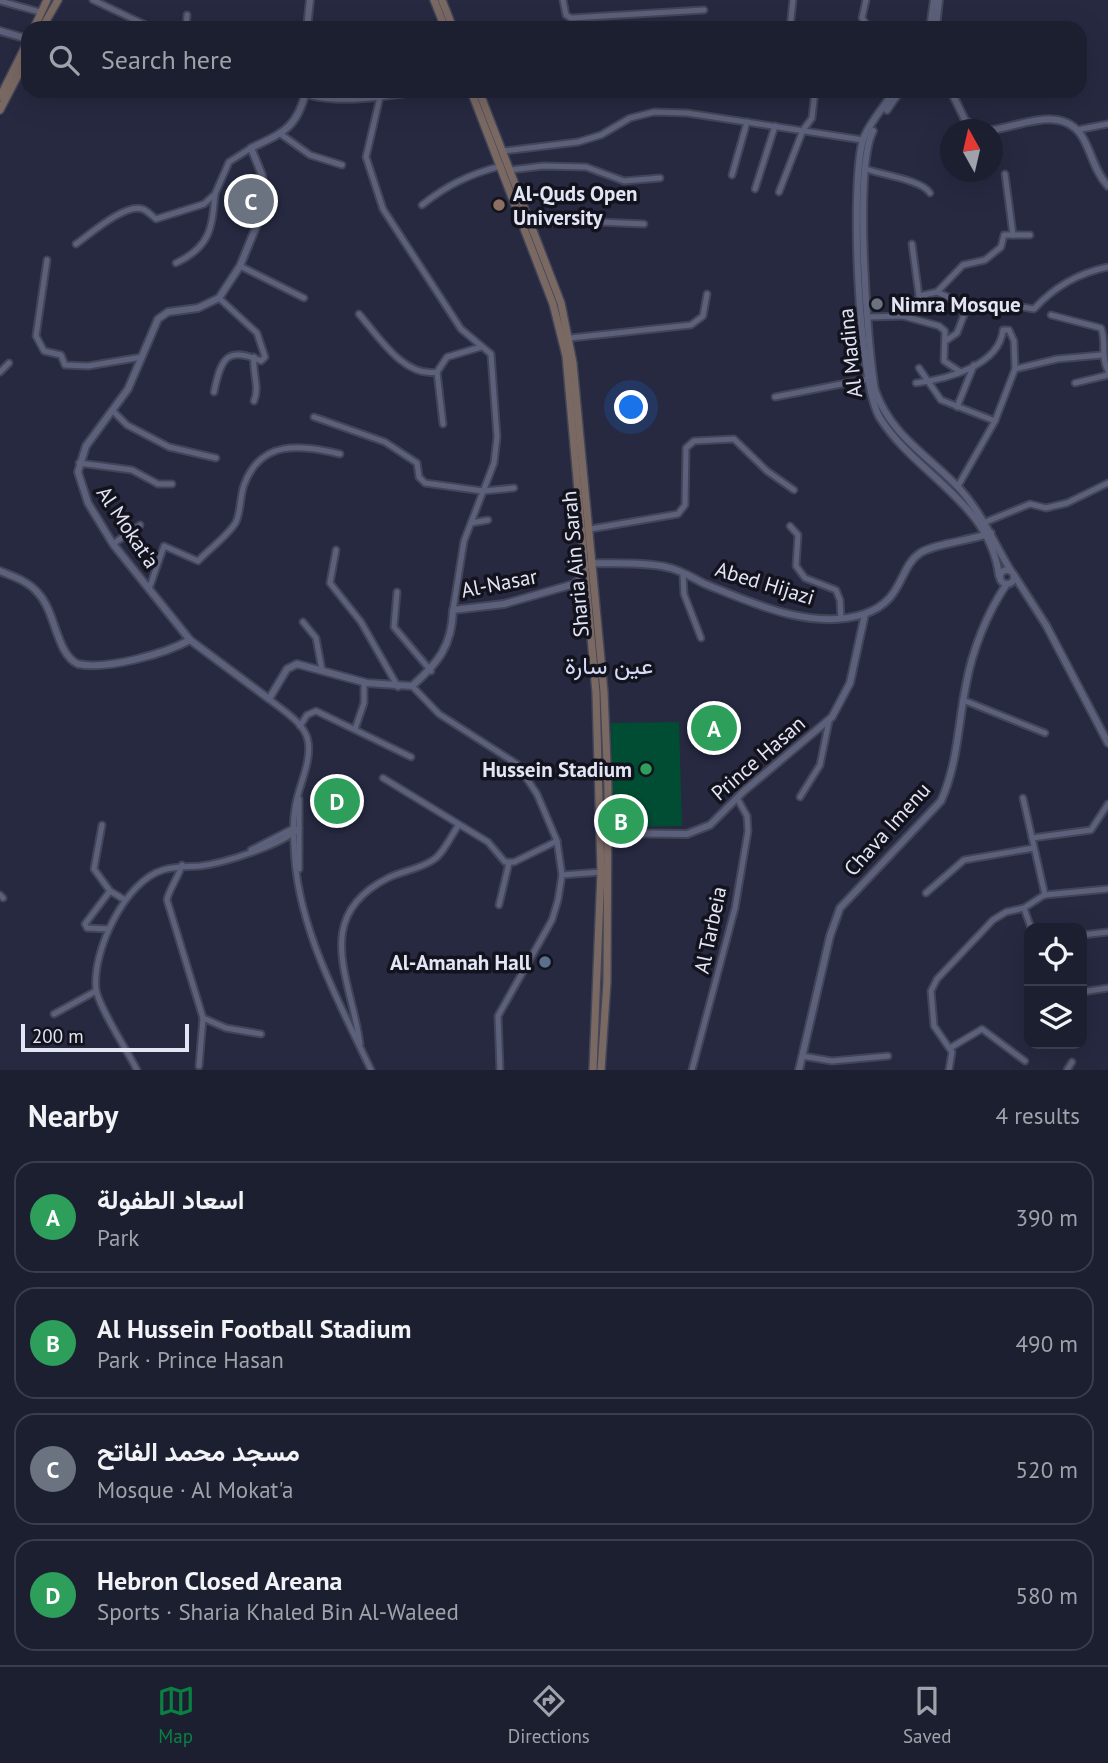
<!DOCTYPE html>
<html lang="en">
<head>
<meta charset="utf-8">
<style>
	body { margin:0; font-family:"PT Sans",Vazirmatn,sans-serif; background:#292c3c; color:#f1f3f6 }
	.controls { position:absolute; right:21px; bottom:21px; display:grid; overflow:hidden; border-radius:14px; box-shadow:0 7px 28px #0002 }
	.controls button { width:63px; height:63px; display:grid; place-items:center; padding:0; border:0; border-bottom:2px solid #3a3d4c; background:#1c1f30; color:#f1f3f6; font:35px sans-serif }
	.compass { position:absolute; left:940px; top:119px; width:63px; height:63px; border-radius:50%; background:#1c1f30; box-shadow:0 7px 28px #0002; rotate:352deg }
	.scale { position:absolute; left:21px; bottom:18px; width:168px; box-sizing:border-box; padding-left:7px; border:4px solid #e2e5f4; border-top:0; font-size:19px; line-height:24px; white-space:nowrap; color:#e2e5f4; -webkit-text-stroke:5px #12131d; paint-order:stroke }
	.you { position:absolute; left:632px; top:408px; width:24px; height:24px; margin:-18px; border:5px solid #fff; border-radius:50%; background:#1a73e8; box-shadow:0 0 0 10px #1a73e833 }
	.badge { display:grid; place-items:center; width:46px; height:46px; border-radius:50%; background:#0b8043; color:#fff; font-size:23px; font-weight:700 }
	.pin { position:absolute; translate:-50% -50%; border:4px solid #fff; box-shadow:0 2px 7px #0006 }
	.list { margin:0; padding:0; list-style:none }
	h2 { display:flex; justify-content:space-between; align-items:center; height:91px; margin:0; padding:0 28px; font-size:30px }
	h2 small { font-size:23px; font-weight:400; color:#a0a2ab }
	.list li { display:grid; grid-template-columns:46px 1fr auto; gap:21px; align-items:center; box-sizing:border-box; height:112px; margin:0 14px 14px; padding:0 14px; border:2px solid #3a3d4c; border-radius:21px }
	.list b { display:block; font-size:26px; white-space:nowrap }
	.list p { margin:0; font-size:23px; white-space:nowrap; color:#a0a2ab }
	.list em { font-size:23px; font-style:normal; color:#a0a2ab }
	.icon { flex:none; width:38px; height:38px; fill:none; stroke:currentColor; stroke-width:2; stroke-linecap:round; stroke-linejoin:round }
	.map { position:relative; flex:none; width:1108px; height:1070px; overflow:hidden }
	.search { position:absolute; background:#1c1f30; box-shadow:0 7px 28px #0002; left:21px; right:21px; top:21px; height:77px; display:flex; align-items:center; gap:18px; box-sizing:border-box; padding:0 24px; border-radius:21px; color:#a0a2ab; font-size:26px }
	.sheet { height:595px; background:#1c1f30 }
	nav { display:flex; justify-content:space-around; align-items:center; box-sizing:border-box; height:98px; border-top:2px solid #3a3d4c; background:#1c1f30; font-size:19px; color:#a0a2ab }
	nav a { display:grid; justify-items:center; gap:4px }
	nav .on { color:#0b8043 }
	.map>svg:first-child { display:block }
</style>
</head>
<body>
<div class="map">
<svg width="1108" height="1070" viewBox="0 0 1108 1070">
	<rect width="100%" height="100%" fill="#262940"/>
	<!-- green -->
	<polygon fill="#014d34" points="679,722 682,826 625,827 625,816 613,816 611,723"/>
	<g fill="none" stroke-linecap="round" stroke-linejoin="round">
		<defs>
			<g id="minor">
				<polyline points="93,0 152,28"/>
				<polyline points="563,0 566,15 571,18 704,10"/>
				<polyline points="866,0 862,18 869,28"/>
				<polyline points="0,1 40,12"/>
				<polyline points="186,28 187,15"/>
				<polyline points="790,28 793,0"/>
				<path d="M 299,91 C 330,107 387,96 420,91"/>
				<polyline points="380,97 366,157 383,209 461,329 491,354 497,437 494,463 464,541 453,610"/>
				<polyline points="1077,130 1108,124"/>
				<polyline points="282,135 310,155 342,165"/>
				<polyline points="504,151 578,142 601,135 630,118 654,112 687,113 863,140"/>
				<path d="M 866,169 C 882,175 922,180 930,193"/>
				<polyline points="510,170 543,166 586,167 624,181 660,178"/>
				<polyline points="1005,174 1013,235"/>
				<polyline points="732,175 747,122"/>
				<polyline points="755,189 775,126"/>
				<polyline points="779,192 803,130 812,118 815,91"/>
				<path d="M 422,205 C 447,185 470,174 501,166"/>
				<polyline points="531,224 576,221 644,224"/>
				<path d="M 76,244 C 90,234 126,203 142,209 C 147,210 152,216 156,219 L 204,204 L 215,194 L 229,162 L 251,148"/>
				<polyline points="47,260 36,336 44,351 61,355 65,365 88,366 142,357"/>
				<path d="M 176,263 C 210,247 212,229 215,194"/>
				<polyline points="240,266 304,298"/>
				<path d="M 937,292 L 966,305 L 993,311 L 1010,305 L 1034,309 C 1054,287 1079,273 1108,267"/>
				<polyline points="919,296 937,292 963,265 985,260 1001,247 1004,235 1030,235"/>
				<path d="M 359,314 C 379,337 404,378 437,372 L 447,357 L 481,347"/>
				<path d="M 1051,315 L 1101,328 C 1107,342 1100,356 1108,371"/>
				<polyline points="903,316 939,326 945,331 944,361 959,371"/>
				<polyline points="869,317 903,316 915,310 919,296 912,244"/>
				<polyline points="570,338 691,325 703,316 707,294"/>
				<polyline points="947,340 957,333 964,315"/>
				<polyline points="919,368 941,400 995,421"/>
				<polyline points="0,372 9,363"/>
				<polyline points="437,372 443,424"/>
				<path d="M 916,383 C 947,379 999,366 1003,330 L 1009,330 L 1014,341 L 1015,369"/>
				<polyline points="1075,383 1108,375"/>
				<path d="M 214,392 C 221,358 227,346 261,361 L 265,357 L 257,333 L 219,298"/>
				<polyline points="775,397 867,379"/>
				<path d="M 254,401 C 260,387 252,373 254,357"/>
				<polyline points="957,407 974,365"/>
				<polyline points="113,411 127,425 169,447 216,458"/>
				<polyline points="314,417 385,442 417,463 419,477 425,483 483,491 514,488"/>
				<polyline points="79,463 132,470 158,484 172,484"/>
				<polyline points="958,486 995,421 1015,369 1057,359 1102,355"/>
				<polyline points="471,523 488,520"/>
				<polyline points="983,523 1030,504 1046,508 1067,503 1108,483"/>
				<polyline points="790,526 798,535 796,566 805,578 836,590 840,600 841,618"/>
				<polyline points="590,529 678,514 685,505 686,448 694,441 734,439 767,471 794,490"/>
				<polyline points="113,544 140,525"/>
				<polyline points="336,550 330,583 361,622 398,687"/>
				<polyline points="683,574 684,594 701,638"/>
				<path d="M 149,589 L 164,546 L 198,561 C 209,549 228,536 236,522 C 241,511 240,496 244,485 C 261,439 300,445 340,454"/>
				<polyline points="397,592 394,627 431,671"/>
				<polyline points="303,622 316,638 322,670"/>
				<polyline points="412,686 439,714 517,764 537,794 557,841 562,875 558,900 552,920 498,1016 500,1070"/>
				<path d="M 269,699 C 282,710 305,723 308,741 C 312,762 298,787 295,808 C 293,820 293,833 294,845 C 296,925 338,1000 371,1070"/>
				<polyline points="963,700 1045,733"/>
				<polyline points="300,726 307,715 316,711 411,757"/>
				<polyline points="355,729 364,703 364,683"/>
				<polyline points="383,778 488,842 505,862 514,862 557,841"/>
				<polyline points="800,797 820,765 829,721"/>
				<polyline points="1023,798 1045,895"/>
				<polyline points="102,825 94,869 110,891 125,900"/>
				<polyline points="1032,838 1091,830 1108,804"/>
				<polyline points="251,850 294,828"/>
				<path d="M 182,865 C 178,878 168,891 167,900 L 203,1018 L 199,1066"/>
				<polyline points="299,869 299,799"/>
				<polyline points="562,875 601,872"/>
				<polyline points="926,893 964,860 1034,848"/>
				<polyline points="0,895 3,898"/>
				<polyline points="499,905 509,863"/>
				<polyline points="1024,908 1031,928"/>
				<polyline points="109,929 87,928 85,924 110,891"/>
				<polyline points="1082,935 1108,932"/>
				<polyline points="1082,992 1108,988"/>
				<polyline points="54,1014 96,991"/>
				<polyline points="203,1018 226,1028 261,1034"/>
				<path d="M 360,1044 C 352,981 310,917 388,878 C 402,871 420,869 433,860 C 443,854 451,836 458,826"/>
				<polyline points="950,1048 982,1029 1025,1061"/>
				<polyline points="802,1056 832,1061 888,1056"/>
				<path d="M 137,1070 C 128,1052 98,1006 96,989 C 92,951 125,881 163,870 C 176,866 187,867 200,866 C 224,863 282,845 299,828"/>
				<polyline points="692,1070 735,908 748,831 747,816 737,798"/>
				<polyline points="949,1070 952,1052 934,1026 931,991 937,979 993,920 1006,912 1024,908 1044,895 1108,889"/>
				<polyline points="1067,1070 1072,1062"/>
			</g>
			<g id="tertiary">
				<polyline points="307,28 310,0"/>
				<polyline points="930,28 934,0"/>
				<polyline points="936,28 939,0"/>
				<polyline points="0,31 28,39"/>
				<path d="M 306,91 C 297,129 282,133 251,148 L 262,175 L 265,205 L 240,266 L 219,298 L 198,308 L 168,312 L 158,319 L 128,389 L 86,446 L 78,472 L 88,503 L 113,544 L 190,640 L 269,699 L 287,669 L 297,664 L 367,683 L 412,686 C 438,663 452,646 453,610 L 504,604 L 574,584 L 580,578 L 583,568 L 592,563 C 616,564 643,562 666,567 C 679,569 693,578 705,584 C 752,603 812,631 864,614 C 904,601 898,568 920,553 C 933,544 973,540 991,533"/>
				<path d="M 894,91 C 885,106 868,124 863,140 C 850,182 858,383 880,418 C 916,475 990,502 999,576"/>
				<polyline points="951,91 965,120 979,130"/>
				<polyline points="887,110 900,91"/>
				<path d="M 992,130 C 1021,126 1064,104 1083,138 C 1092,154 1095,172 1108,186"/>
				<path d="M 873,131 C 854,168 867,344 875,390 C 891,436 928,455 959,488 C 982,513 994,543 1011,571"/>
				<circle cx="1007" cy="577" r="7"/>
				<path d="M 0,571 C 14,577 28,581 38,593 C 56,612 56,654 78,664 C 107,670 164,654 190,640"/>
				<polyline points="1014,575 1046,625 1108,743"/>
				<polyline points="600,833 687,834 710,825 744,791 832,717 850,683 865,614"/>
				<path d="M 799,1070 L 830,936 L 840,908 L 941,801 C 958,763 958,724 966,685 C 972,651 987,613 1006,585"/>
			</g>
			<g id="secondary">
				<polyline points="434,0 445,28"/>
				<polyline points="442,0 453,28"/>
				<polyline points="34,28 47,0"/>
				<polyline points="42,28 58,0"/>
				<polyline points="471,91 553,304 566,356 596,693 601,872 593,1070"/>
				<polyline points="479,91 561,303 573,363 604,692 608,788 607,982 601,1070"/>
				<polyline points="0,97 28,41"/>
				<polyline points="0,110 28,56"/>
			</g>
		</defs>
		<!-- minor casing -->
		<use href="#minor" stroke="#424557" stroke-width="9"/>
		<!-- tertiary casing -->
		<use href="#tertiary" stroke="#424557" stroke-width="10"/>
		<!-- secondary casing -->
		<use href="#secondary" stroke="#424557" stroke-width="10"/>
		<!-- minor -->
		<use href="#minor" stroke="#5c607a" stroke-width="5"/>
		<!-- tertiary -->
		<use href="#tertiary" stroke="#5c607a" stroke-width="6"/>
		<!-- secondary -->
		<use href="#secondary" stroke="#7a6863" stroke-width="7"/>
	</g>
	<!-- markers -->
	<circle fill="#8d6e63" stroke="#12131d" stroke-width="2.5" cx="499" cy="205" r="7"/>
	<circle fill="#6b7280" stroke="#12131d" stroke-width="2.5" cx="877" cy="304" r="7"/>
	<circle fill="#2e9e5b" stroke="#12131d" stroke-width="2.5" cx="646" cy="769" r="7"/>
	<circle fill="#5c6f8a" stroke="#12131d" stroke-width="2.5" cx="545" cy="962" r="7"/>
	<g text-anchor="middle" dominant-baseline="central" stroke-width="7" stroke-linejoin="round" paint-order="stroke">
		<!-- poi labels -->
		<g font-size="21" font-weight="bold" fill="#e2e5f4" stroke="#12131d" text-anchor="start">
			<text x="513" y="193">Al-Quds Open<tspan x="513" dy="24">University</tspan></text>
			<text x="891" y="304">Nimra Mosque</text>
			<text x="632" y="769" text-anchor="end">Hussein Stadium</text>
			<text x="531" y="962" text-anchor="end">Al-Amanah Hall</text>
		</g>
		<!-- street labels -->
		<g font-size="21" fill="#e2e5f4" stroke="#12131d">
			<text transform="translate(850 353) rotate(-96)">Al Madina</text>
			<text transform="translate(128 527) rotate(56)">Al Mokat'a</text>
			<text transform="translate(575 564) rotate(-95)">Sharia Ain Sarah</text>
			<text transform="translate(499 583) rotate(-11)">Al-Nasar</text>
			<text transform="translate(765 583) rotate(17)">Abed Hijazi</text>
			<text transform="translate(758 758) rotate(-41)">Prince Hasan</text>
			<text transform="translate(887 829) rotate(-48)">Chava Imenu</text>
			<text transform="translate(710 930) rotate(-78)">Al Tarbeia</text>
		</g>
		<!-- quarter labels -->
		<g font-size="24" fill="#d4dbf8" stroke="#12131d">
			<text x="609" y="665">عين سارة</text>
		</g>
	</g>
</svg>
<div class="controls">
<button><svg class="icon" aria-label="locate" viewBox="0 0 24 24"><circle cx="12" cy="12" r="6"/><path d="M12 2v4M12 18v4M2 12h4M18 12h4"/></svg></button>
<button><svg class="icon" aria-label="layers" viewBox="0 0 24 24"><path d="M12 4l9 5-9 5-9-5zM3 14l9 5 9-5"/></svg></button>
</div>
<svg class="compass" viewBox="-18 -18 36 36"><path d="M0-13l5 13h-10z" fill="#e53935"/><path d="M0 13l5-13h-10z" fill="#a0a2ab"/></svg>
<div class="scale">200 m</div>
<div class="you"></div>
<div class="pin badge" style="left:714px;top:728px;background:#2e9e5b">A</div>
<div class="pin badge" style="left:621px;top:821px;background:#2e9e5b">B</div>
<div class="pin badge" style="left:251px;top:201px;background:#6b7280">C</div>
<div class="pin badge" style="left:337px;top:801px;background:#2e9e5b">D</div>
<div class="search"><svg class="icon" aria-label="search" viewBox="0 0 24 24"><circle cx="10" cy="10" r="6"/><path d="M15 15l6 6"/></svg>Search here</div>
</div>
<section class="sheet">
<h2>Nearby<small>4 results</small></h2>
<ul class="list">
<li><span class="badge" style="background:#2e9e5b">A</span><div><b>اسعاد الطفولة</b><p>Park</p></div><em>390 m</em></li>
<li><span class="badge" style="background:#2e9e5b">B</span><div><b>Al Hussein Football Stadium</b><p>Park · Prince Hasan</p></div><em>490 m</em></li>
<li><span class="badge" style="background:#6b7280">C</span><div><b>مسجد محمد الفاتح</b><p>Mosque · Al Mokat'a</p></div><em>520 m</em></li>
<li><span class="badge" style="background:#2e9e5b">D</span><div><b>Hebron Closed Areana</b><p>Sports · Sharia Khaled Bin Al-Waleed</p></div><em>580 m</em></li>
</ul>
</section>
<nav>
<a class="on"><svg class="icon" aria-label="map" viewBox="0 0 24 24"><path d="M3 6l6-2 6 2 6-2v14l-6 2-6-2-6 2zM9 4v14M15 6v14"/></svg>Map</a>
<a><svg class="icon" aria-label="directions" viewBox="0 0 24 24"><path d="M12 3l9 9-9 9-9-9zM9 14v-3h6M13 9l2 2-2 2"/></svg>Directions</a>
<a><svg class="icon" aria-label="saved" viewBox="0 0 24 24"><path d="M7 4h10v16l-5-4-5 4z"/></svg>Saved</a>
</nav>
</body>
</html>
